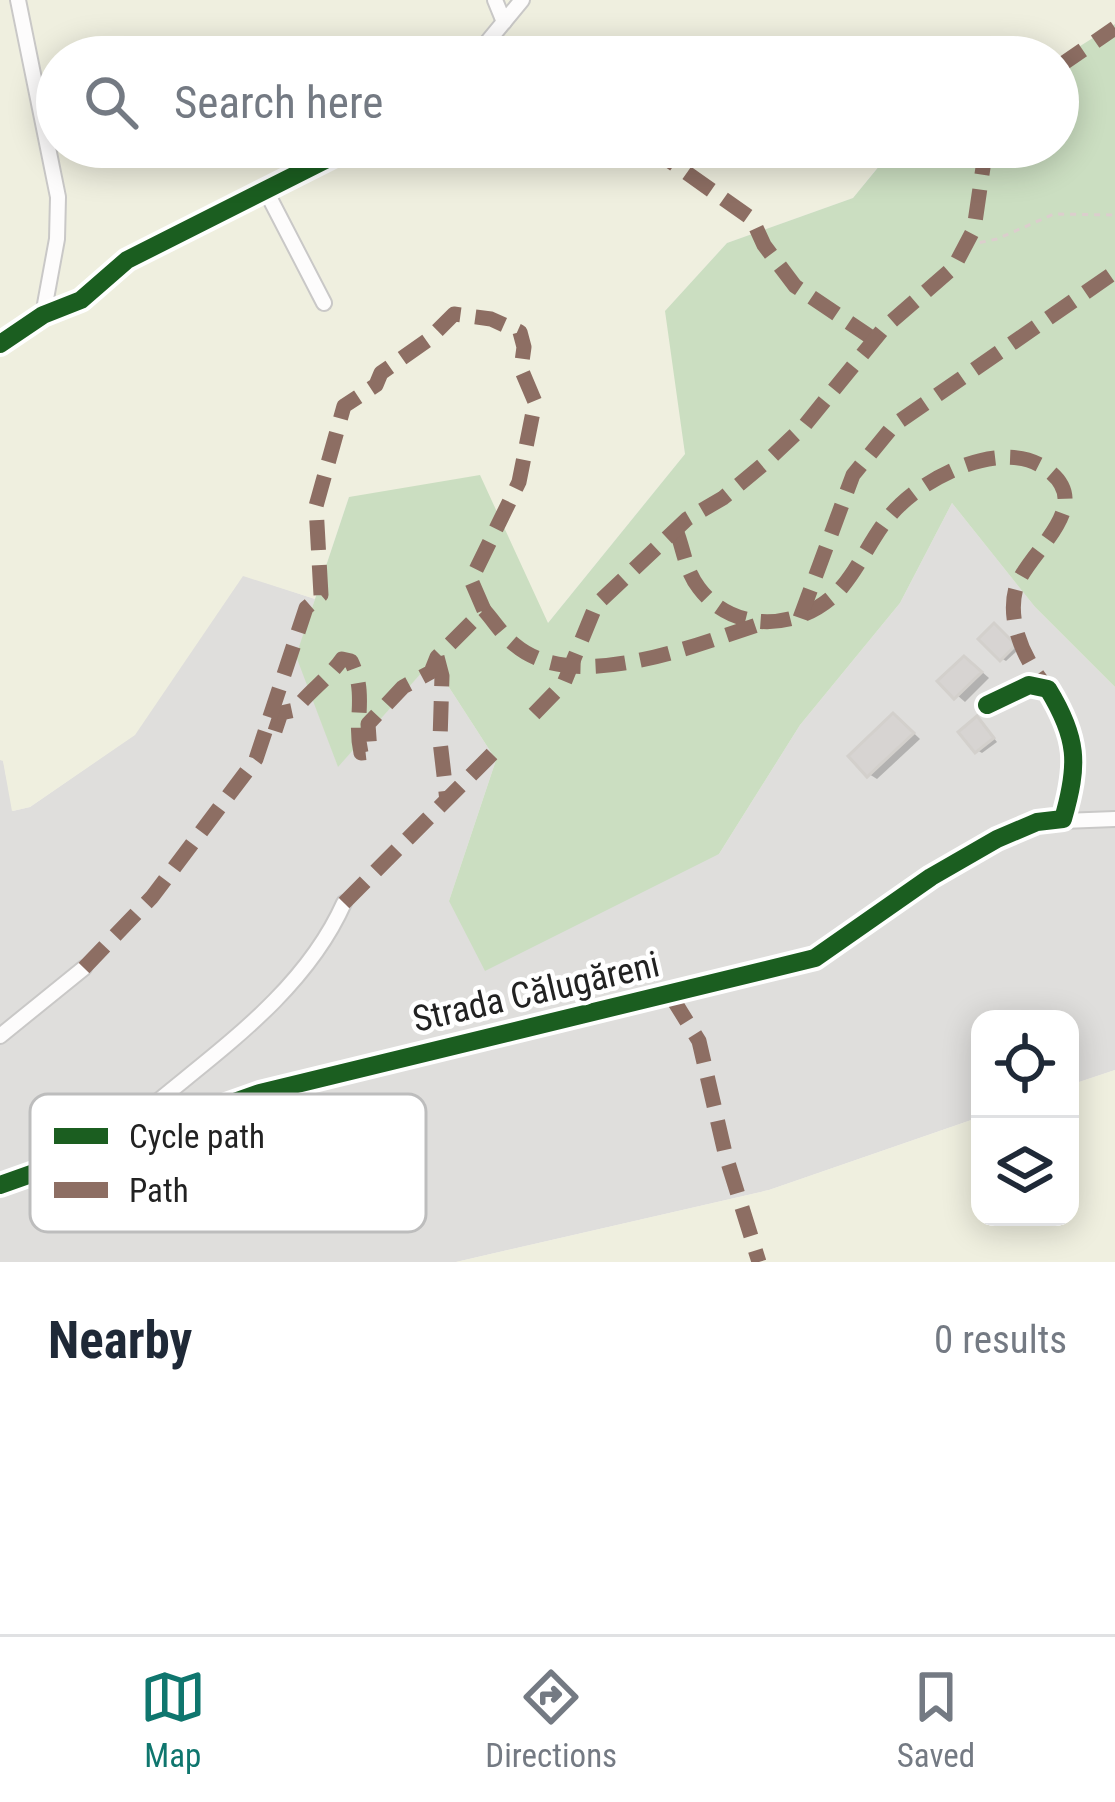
<!DOCTYPE html>
<html lang="en">
<head>
<meta charset="utf-8">
<style>
	body { margin:0; font-family:"Roboto Condensed",sans-serif; background:#f2f2f3; color:#1f2937 }
	.controls { position:absolute; right:36px; bottom:36px; display:grid; overflow:hidden; border-radius:24px; box-shadow:0 6px 30px #0003 }
	.controls button { width:108px; height:108px; display:grid; place-items:center; padding:0; border:0; border-bottom:3px solid #e0e1e3; background:#fff; color:#1f2937; font:60px sans-serif }
	.list { margin:0; padding:0; list-style:none }
	h2 { display:flex; justify-content:space-between; align-items:center; height:156px; margin:0; padding:0 48px; font-size:51px }
	h2 small { font-size:39px; font-weight:400; color:#747a83 }
	.icon { flex:none; width:66px; height:66px; fill:none; stroke:currentColor; stroke-width:2; stroke-linecap:round; stroke-linejoin:round }
	.map { position:relative; flex:none; width:1115px; height:1262px; overflow:hidden }
	.search { position:absolute; background:#fff; box-shadow:0 6px 30px #0003; left:36px; right:36px; top:36px; height:132px; display:flex; align-items:center; gap:30px; box-sizing:border-box; padding:0 42px; border-radius:66px; color:#747a83; font-size:45px }
	.sheet { height:372px; background:#fff }
	nav { display:flex; justify-content:space-around; align-items:center; box-sizing:border-box; height:168px; border-top:3px solid #e0e1e3; background:#fff; font-size:33px; color:#747a83 }
	nav a { display:grid; justify-items:center; gap:6px }
	nav .on { color:#0f766e }
	.map>svg:first-child { display:block }
</style>
</head>
<body>
<div class="map">
<svg width="1115" height="1262" viewBox="0 0 1115 1262">
	<rect width="100%" height="100%" fill="#f0eeeb"/>
	<!-- residential -->
	<polygon fill="#dfdedc" points="952,503 1035,607 1115,687 1115,1070 1070,1085 1070,1019 980,1019 980,1117 769,1190 456,1262 0,1262 0,760 3,760 13,811 30,807 134,735 243,575 315,599 297,656 338,766 432,661 496,760 449,901 719,854 800,725 900,603"/>
	<!-- farmland -->
	<g fill="#efefdf">
		<polygon points="0,0 1115,0 1115,24 1058,60 57,57 57,147 902,147 888,154 853,198 727,243 666,310 685,454 547,624 349,497 315,599 243,576 135,735 30,807 12,811 3,761 0,760"/>
		<polygon points="1115,1070 1115,1262 456,1262 769,1190 980,1117 980,1217 1070,1217 1070,1085"/>
	</g>
	<!-- forest -->
	<polygon fill="#cbdec1" points="1115,24 1115,687 1035,607 952,503 900,603 800,725 719,854 485,971 449,901 496,760 432,661 338,767 296,656 349,497 480,475 548,623 685,454 665,311 727,243 853,198 889,154 902,147 1058,147 1058,60"/>
	<!-- shadow -->
	<g fill="#0003">
		<polygon points="1000,629 1019,649 1006,661 1001,658"/>
		<polygon points="973,664 989,678 965,702 941,681"/>
		<polygon points="902,722 920,739 877,779 869,774"/>
		<polygon points="982,723 997,742 982,753 977,750"/>
	</g>
	<!-- building -->
	<g fill="#d7d4d2" stroke="#d3d0cc" stroke-width="3">
		<polygon points="994,623 1016,645 1000,661 978,639"/>
		<polygon points="964,656 982,672 954,699 937,681"/>
		<polygon points="893,713 914,733 867,777 848,756"/>
		<polygon points="977,716 994,738 975,753 958,732"/>
	</g>
	<g fill="none" stroke-linecap="round" stroke-linejoin="round">
		<defs>
			<g id="minor">
				<polyline points="18,0 58,197 57,239 43,315"/>
				<polyline points="495,0 504,22"/>
				<polyline points="475,57 522,0"/>
				<polyline points="266,191 324,303"/>
				<polyline points="0,344 43,315 81,300 127,260 351,147"/>
				<path d="M 987,705 L 1029,685 L 1048,689 C 1078,738 1079,764 1063,819"/>
				<polyline points="0,1036 84,968"/>
				<path d="M 136,1134 L 139,1117 C 214,1053 303,995 344,903"/>
				<polyline points="0,1185 260,1093 815,958 931,877 997,839 1037,822 1115,819"/>
			</g>
		</defs>
		<!-- minor casing -->
		<use href="#minor" stroke="#c9c8c7" stroke-width="18"/>
		<!-- path -->
		<polyline stroke="#dccecd" stroke-width="3" stroke-dasharray="6 6" stroke-linecap="butt" points="968,245 997,239 1054,214 1115,215"/>
		<!-- minor -->
		<use href="#minor" stroke="#fdfcfc" stroke-width="14"/>
		<!-- quiet -->
		<g stroke="#8d6e63" stroke-width="15" stroke-dasharray="30 15" stroke-linecap="butt">
			<polyline points="477,55 482,57"/>
			<polyline points="1058,67 1115,28"/>
			<polyline points="650,147 752,219 764,245 795,286 875,340"/>
			<path d="M 676,530 C 684,550 685,570 699,588 C 735,636 805,630 842,587 C 863,562 876,527 900,505 C 933,473 1007,437 1049,471 C 1096,508 1026,553 1016,588 C 1006,623 1026,663 1048,689"/>
			<polyline points="800,618 853,475 894,425 1115,272"/>
			<polyline points="437,657 442,676 440,741 447,801"/>
			<polyline points="534,714 564,683 596,605 687,519 723,498 765,463 805,425 884,328 954,267 974,229 986,147"/>
			<path d="M 275,731 L 281,713 L 295,710 C 309,691 328,679 342,659 L 351,661 C 368,697 353,718 361,753 L 370,752 L 368,724 L 403,687 L 431,672 L 437,657 L 484,610 C 494,621 503,636 515,645 C 575,695 695,645 760,624"/>
			<polyline points="344,903 500,746"/>
			<polyline points="84,968 152,897 256,759 306,608 321,595 316,506 344,406 376,385 381,373 428,340 454,314 491,319 520,332 524,347 521,369 535,402 519,482 471,580 484,610"/>
			<polyline points="671,996 699,1041 725,1153 759,1262"/>
		</g>
		<defs>
			<g id="cycleway">
				<polyline points="0,344 43,315 81,300 127,260 351,147"/>
				<path d="M 0,1185 L 260,1093 L 815,958 L 931,877 L 997,839 L 1037,822 L 1063,819 C 1079,764 1078,738 1048,689 L 1029,685 L 987,705"/>
			</g>
		</defs>
		<!-- cycleway casing -->
		<use href="#cycleway" stroke="#fff" stroke-width="26"/>
		<!-- cycleway -->
		<use href="#cycleway" stroke="#1b5e20" stroke-width="18"/>
	</g>
	<g text-anchor="middle" dominant-baseline="central" stroke-width="9" stroke-linejoin="round" paint-order="stroke">
		<!-- street labels -->
		<g font-size="36" fill="#222" stroke="#fff">
			<text transform="translate(536 992) rotate(-13)">Strada Călugăreni</text>
		</g>
	</g>
	<!-- legend -->
	<rect x="30" y="1094" width="396" height="138" rx="18" fill="#fff" stroke="#bdbdbd" stroke-width="3"/>
	<rect x="54" y="1128" width="54" height="16" fill="#1b5e20"/>
	<rect x="54" y="1182" width="54" height="16" fill="#8d6e63"/>
	<g font-size="33" fill="#222">
		<text x="129" y="1148">Cycle path</text>
		<text x="129" y="1202">Path</text>
	</g>
</svg>
<div class="controls">
<button><svg class="icon" aria-label="locate" viewBox="0 0 24 24"><circle cx="12" cy="12" r="6"/><path d="M12 2v4M12 18v4M2 12h4M18 12h4"/></svg></button>
<button><svg class="icon" aria-label="layers" viewBox="0 0 24 24"><path d="M12 4l9 5-9 5-9-5zM3 14l9 5 9-5"/></svg></button>
</div>
<div class="search"><svg class="icon" aria-label="search" viewBox="0 0 24 24"><circle cx="10" cy="10" r="6"/><path d="M15 15l6 6"/></svg>Search here</div>
</div>
<section class="sheet">
<h2>Nearby<small>0 results</small></h2>
<ul class="list">
</ul>
</section>
<nav>
<a class="on"><svg class="icon" aria-label="map" viewBox="0 0 24 24"><path d="M3 6l6-2 6 2 6-2v14l-6 2-6-2-6 2zM9 4v14M15 6v14"/></svg>Map</a>
<a><svg class="icon" aria-label="directions" viewBox="0 0 24 24"><path d="M12 3l9 9-9 9-9-9zM9 14v-3h6M13 9l2 2-2 2"/></svg>Directions</a>
<a><svg class="icon" aria-label="saved" viewBox="0 0 24 24"><path d="M7 4h10v16l-5-4-5 4z"/></svg>Saved</a>
</nav>
</body>
</html>
